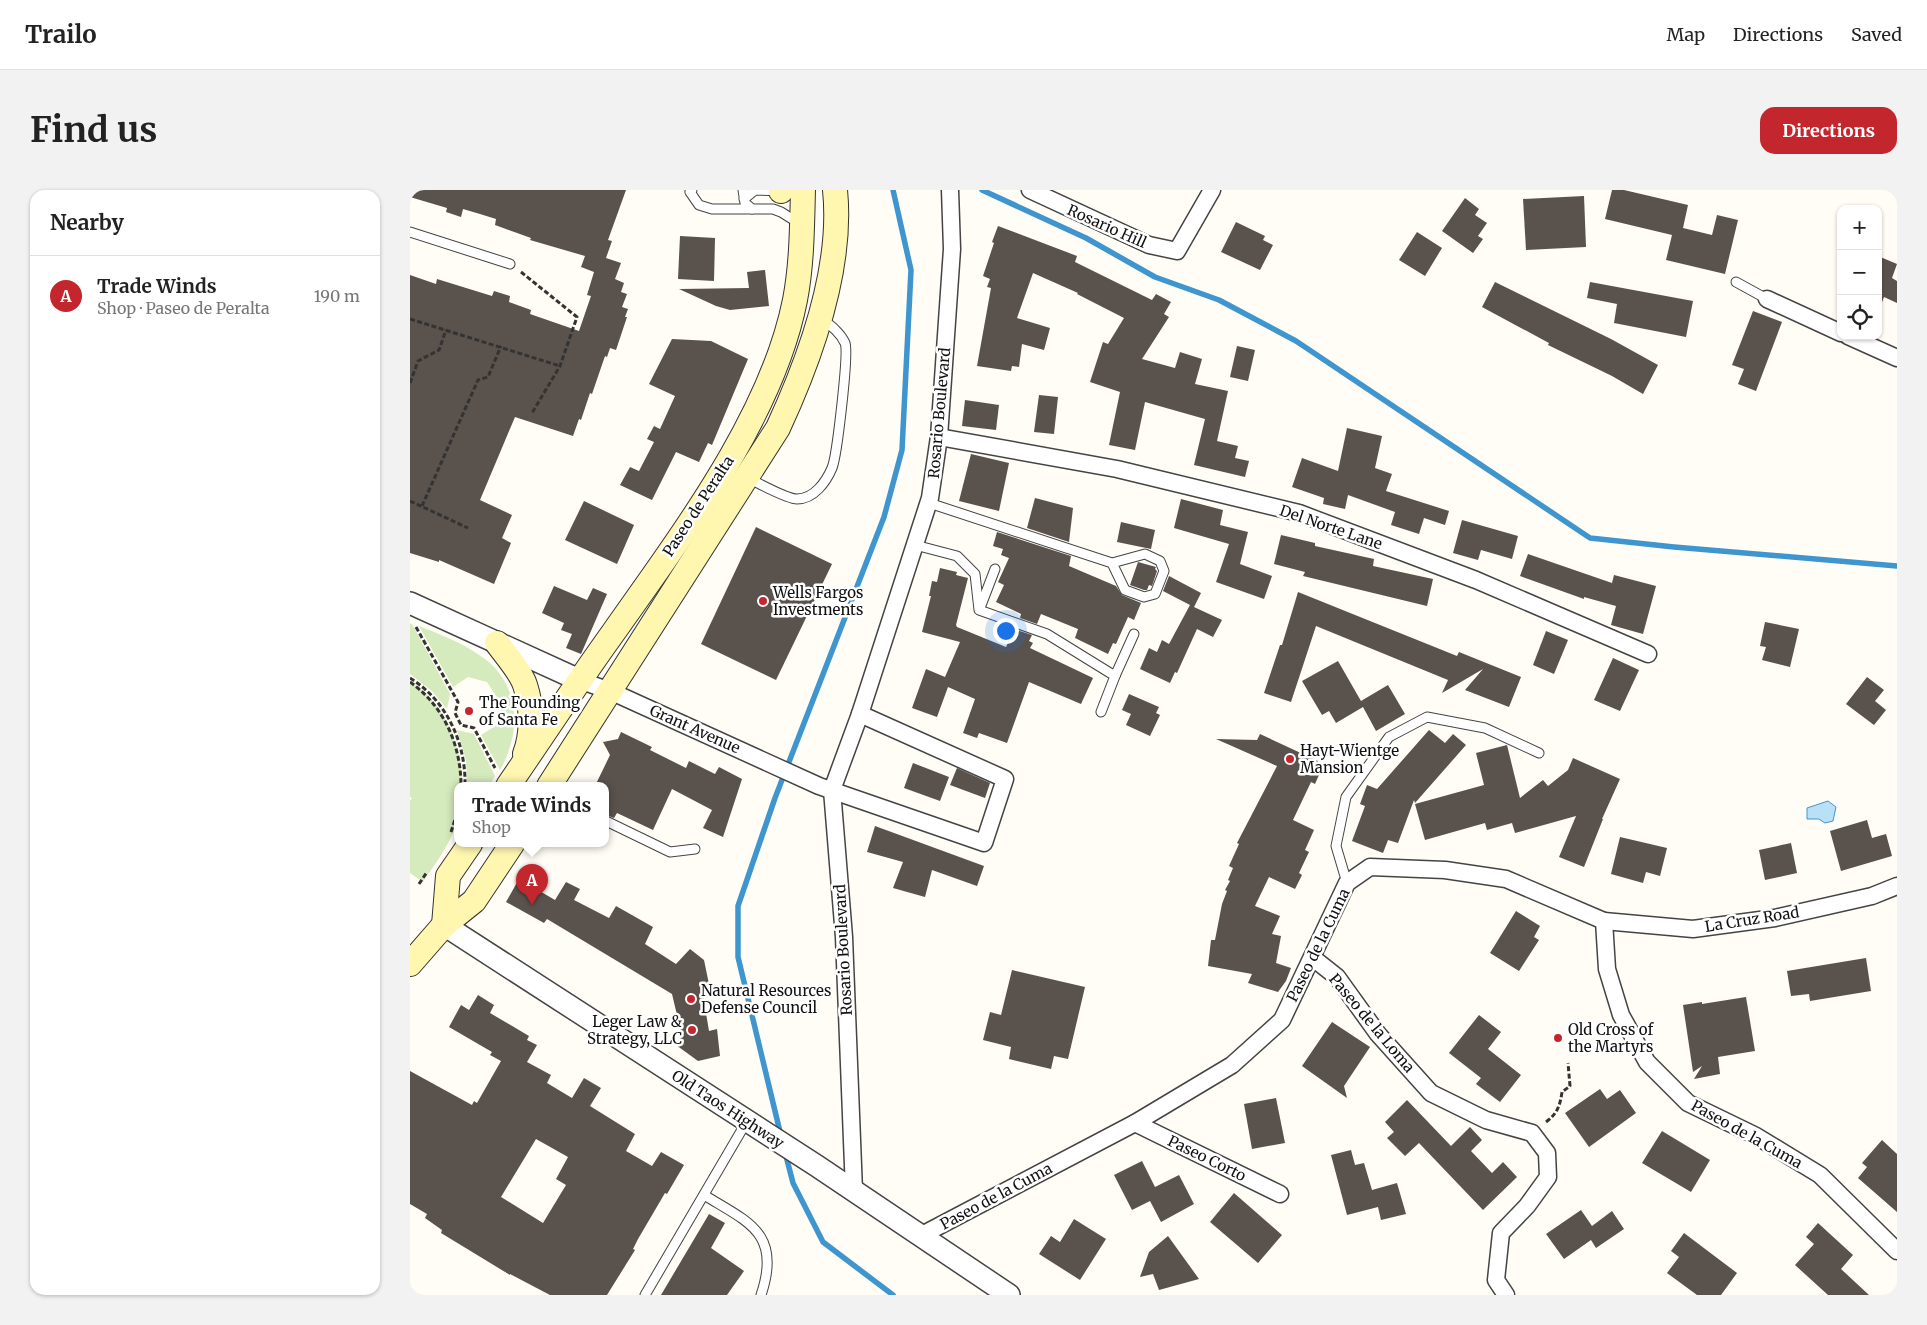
<!DOCTYPE html>
<html lang="en">
<head>
<meta charset="utf-8">
<style>
	body { margin:0; font-family:Merriweather,serif; background:#f2f2f2; color:#222 }
	.controls { position:absolute; right:15px; top:15px; display:grid; overflow:hidden; border-radius:10px; box-shadow:0 1px 4px #0004 }
	.controls button { width:45px; height:45px; display:grid; place-items:center; padding:0; border:0; border-bottom:1px solid #e0e0e0; background:#fff; color:#222; font:25px sans-serif }
	.you { position:absolute; left:595px; top:440px; width:18px; height:18px; margin:-12px; border:4px solid #fff; border-radius:50%; background:#1a73e8; box-shadow:0 0 0 8px #1a73e833 }
	.badge { display:grid; place-items:center; width:32px; height:32px; border-radius:50%; background:#c4262e; color:#fff; font-size:16px; font-weight:700 }
	.pin { position:absolute; translate:-50% -41px; filter:drop-shadow(0 1px 2px #0008) }
	.pin::after { content:''; position:absolute; top:26px; width:18px; height:15px; background:inherit; clip-path:polygon(0 0,100% 0,50% 100%) }
	.popup { position:absolute; left:44px; top:592px; width:155px; height:65px; box-sizing:border-box; display:grid; place-content:center; border-radius:10px; background:#fff; filter:drop-shadow(0 1px 4px #0005); font-size:16px; white-space:nowrap; color:#767676 }
	.popup b { font-size:19px; color:#222 }
	.popup::after { content:''; position:absolute; left:50%; top:100%; margin-left:-10px; border:10px solid transparent; border-top-color:#fff }
	.list { margin:0; padding:0; list-style:none }
	h2 { display:flex; justify-content:space-between; align-items:center; height:65px; margin:0; padding:0 20px; font-size:21px }
	h2 small { font-size:16px; font-weight:400; color:#767676 }
	.list li { display:grid; grid-template-columns:32px 1fr auto; gap:15px; align-items:center; box-sizing:border-box; height:80px; padding:0 20px; border-top:1px solid #e0e0e0 }
	.list b { display:block; font-size:19px; white-space:nowrap }
	.list p { margin:0; font-size:16px; white-space:nowrap; color:#767676 }
	.list em { font-size:16px; font-style:normal; color:#767676 }
	.icon { flex:none; width:28px; height:28px; fill:none; stroke:currentColor; stroke-width:2; stroke-linecap:round; stroke-linejoin:round }
	.map { position:relative; flex:none; width:1487px; height:1105px; overflow:hidden; border-radius:15px }
	header { display:flex; align-items:center; gap:30px; box-sizing:border-box; height:70px; padding:0 25px; background:#fff; border-bottom:1px solid #e0e0e0 }
	header strong { font-size:24px }
	nav { display:flex; gap:28px; margin-inline-start:auto; font-size:18px }
	.intro { display:flex; align-items:center; justify-content:space-between; box-sizing:border-box; height:120px; padding:0 30px }
	h1 { margin:0; font-size:35px }
	.button { padding:12px 22px; border-radius:15px; background:#c4262e; color:#fff; font-size:18px; font-weight:700 }
	main { display:flex; gap:30px; padding:0 30px }
	aside { flex:1; background:#fff; border-radius:15px; box-shadow:0 1px 4px #0004 }
	.map>svg:first-child { display:block }
</style>
</head>
<body>
<header>
<strong>Trailo</strong>
<nav><a>Map</a><a>Directions</a><a>Saved</a></nav>
</header>
<div class="intro"><h1>Find us</h1><a class="button">Directions</a></div>
<main>
<aside>
<h2>Nearby<small></small></h2>
<ul class="list">
<li><span class="badge">A</span><div><b>Trade Winds</b><p>Shop · Paseo de Peralta</p></div><em>190 m</em></li>
</ul>
</aside>
<div class="map">
<svg width="1487" height="1105" viewBox="0 0 1487 1105">
	<rect width="100%" height="100%" fill="#fffdf5"/>
	<!-- green -->
	<g fill="#d5ebbd">
		<polygon points="0,433 2,434 40,504 37,519 22,501 0,484"/>
		<path d="M 9,436 C 32,445 55,454 75,469 C 111,496 111,544 90,580 L 71,545 L 87,535 L 91,514 L 77,492 L 58,487 L 43,497 Z"/>
		<path d="M 0,491 C 35,514 52,555 52,596 L 48,596 C 48,605 49,615 48,624 C 45,649 26,672 13,692 L 0,683 L 0,611 L 2,608 L 0,607 Z"/>
		<polygon points="47,540 64,544 85,586 79,596 57,596 56,570"/>
	</g>
	<!-- water -->
	<polygon fill="#b9e0f7" stroke="#3f96cf" points="1418,611 1426,617 1423,631 1415,633 1409,629 1397,629 1397,618"/>
	<g fill="none" stroke-linecap="round" stroke-linejoin="round">
		<!-- stream -->
		<g stroke="#3f96cf" stroke-width="5.5">
			<polyline points="572,0 676,48 745,87 809,110 886,151 1180,348 1264,357 1487,376"/>
			<polyline points="371,946 328,767 328,716 365,608 474,327 492,260 501,80 483,0"/>
			<polyline points="375,962 383,993 413,1052 483,1105"/>
		</g>
	</g>
	<!-- building -->
	<g fill="#5a524d" fill-rule="evenodd">
		<polygon points="0,0 216,0 198,50 202,51 196,68 211,73 205,89 214,93 211,102 217,104 212,117 218,119 215,127 217,127 206,160 200,158 197,167 195,166 182,204 180,203 171,230 169,229 163,246 105,227 70,310 102,325 92,348 101,353 84,394 29,370 29,372 0,363 0,85 26,94 27,89 82,106 84,101 100,106 99,112 121,120 120,124 169,141 181,106 177,105 184,82 171,77 175,66 120,50 121,48 85,35 86,29 70,24 53,19 51,27 36,22 37,18 0,7"/>
		<polygon points="1202,0 1214,0 1278,15 1273,38 1302,45 1307,25 1328,30 1315,84 1256,70 1262,45 1195,29"/>
		<polygon points="1174,6 1176,57 1116,60 1113,9"/>
		<polygon points="1055,8 1069,19 1065,25 1077,33 1068,46 1073,49 1063,63 1032,41"/>
		<polygon points="826,32 855,46 853,50 863,55 850,80 811,62"/>
		<polygon points="588,36 667,66 665,72 742,110 746,104 761,112 754,124 759,127 732,169 765,178 770,162 792,169 785,194 818,201 807,251 828,256 825,268 839,271 835,287 784,275 795,229 735,212 725,260 699,255 710,202 680,192 693,152 698,154 714,128 667,104 668,103 623,83 607,128 640,138 634,160 612,154 609,177 602,176 601,181 567,176 581,98 577,97 580,89 573,86 584,53 582,52"/>
		<polygon points="1007,42 1032,58 1015,86 989,70"/>
		<polygon points="270,46 305,48 304,91 268,89"/>
		<polygon points="1468,66 1487,74 1482,88 1487,91 1487,113 1474,107 1469,120"/>
		<polygon points="355,80 359,116 320,120 306,116 269,99 339,98 337,82"/>
		<polygon points="1085,92 1201,149 1248,175 1233,204 1202,186 1138,155 1139,153 1072,117"/>
		<polygon points="1180,92 1283,111 1276,147 1204,133 1207,114 1177,108"/>
		<polygon points="1343,121 1372,132 1346,201 1328,194 1334,179 1322,175"/>
		<polygon points="262,149 301,151 338,169 302,255 298,253 289,272 266,262 242,310 210,295 220,277 229,281 244,252 237,249 244,236 250,239 265,206 239,194"/>
		<polygon points="827,156 845,160 838,191 820,187"/>
		<polygon points="629,205 648,207 644,244 624,242"/>
		<polygon points="555,210 589,215 586,240 552,236"/>
		<polygon points="937,238 972,246 965,278 982,284 976,301 1039,321 1035,335 1014,328 1009,344 981,335 985,322 938,305 935,319 913,314 914,308 882,297 892,268 928,281"/>
		<polygon points="561,264 599,273 589,321 549,311"/>
		<polygon points="625,308 663,318 659,352 617,338"/>
		<polygon points="771,309 813,320 810,335 838,342 830,374 862,386 854,409 806,392 819,354 764,338"/>
		<polygon points="174,311 224,335 207,374 155,350"/>
		<polygon points="1052,330 1108,346 1102,369 1071,360 1068,370 1043,363"/>
		<polygon points="711,332 745,340 741,359 707,352"/>
		<polygon points="346,337 422,374 366,490 291,454"/>
		<polygon points="587,342 661,366 659,376 706,396 712,405 731,413 724,430 718,427 706,454 703,453 698,464 665,448 668,439 631,424 627,434 610,428 611,424 586,412 594,395 588,392 599,368 591,365 593,359 583,356"/>
		<polygon points="871,345 905,353 905,356 964,369 963,376 1023,389 1017,416 893,386 895,382 864,374"/>
		<polygon points="1118,364 1202,393 1204,385 1246,396 1233,444 1201,435 1206,416 1174,407 1174,409 1110,386"/>
		<polygon points="728,372 746,377 745,379 747,381 742,396 739,395 737,400 734,400 720,395"/>
		<polygon points="530,378 547,382 546,385 558,388 546,435 547,437 596,457 604,439 622,445 619,451 623,453 620,458 683,488 671,514 619,492 597,553 569,543 567,548 553,543 565,509 538,497 527,527 502,518 516,479 535,487 550,452 512,442 521,406 519,406 522,391 527,392"/>
		<polygon points="759,386 791,403 784,417 812,430 803,447 787,439 767,483 765,482 760,493 730,479 739,458 747,462 752,450 759,454 780,415 753,401"/>
		<polygon points="144,396 177,410 183,398 197,404 171,464 156,458 162,444 151,440 154,433 132,423"/>
		<polygon points="888,402 1047,466 1049,462 1111,487 1099,517 1055,500 1073,479 1032,503 1038,490 906,436 881,512 854,503 870,455 872,455"/>
		<polygon points="1355,432 1389,439 1380,477 1352,470 1356,457 1350,456"/>
		<polygon points="1136,441 1158,450 1144,484 1123,475"/>
		<polygon points="1203,468 1229,480 1210,521 1184,510"/>
		<polygon points="928,471 951,511 978,495 995,524 966,541 953,517 926,533 919,521 912,525 892,491"/>
		<polygon points="1457,487 1474,500 1465,511 1476,520 1464,535 1436,514"/>
		<polygon points="719,504 749,517 746,523 750,525 740,546 716,535 721,524 712,520"/>
		<polygon points="1019,540 1035,553 1043,544 1056,555 1005,613 1004,610 988,653 978,650 973,663 942,651 955,616 950,614 957,595 967,599"/>
		<polygon points="211,542 242,557 240,560 276,578 279,571 305,584 309,577 332,589 313,647 293,638 302,620 262,599 243,640 207,623 204,628 196,625 196,596 185,596 200,565 193,552 208,549"/>
		<polygon points="850,544 908,571 907,575 912,578 905,594 901,592 883,630 904,640 895,660 899,662 889,683 892,685 885,699 859,687 845,716 870,726 862,744 871,746 866,773 881,778 876,791 868,802 838,793 842,784 798,776 801,750 805,750 812,714 817,701 815,700 820,691 818,690 823,678 819,676 829,654 827,653 867,576 806,549 847,550"/>
		<polygon points="1097,555 1110,608 1133,590 1138,596 1158,580 1163,568 1210,589 1192,629 1193,629 1174,677 1149,667 1166,626 1105,643 1102,633 1077,640 1075,633 1015,650 1005,614 1074,595 1066,563"/>
		<polygon points="503,573 539,587 530,611 494,598"/>
		<polygon points="547,578 580,593 575,608 540,595"/>
		<polygon points="1457,630 1462,648 1476,644 1482,666 1431,681 1420,641"/>
		<polygon points="465,636 574,676 567,696 522,680 515,707 483,698 493,672 457,662"/>
		<polygon points="1210,647 1257,658 1250,686 1236,682 1233,693 1201,684"/>
		<polygon points="1381,653 1387,683 1355,690 1349,660"/>
		<polygon points="109,689 145,710 156,692 170,699 164,710 199,728 206,716 243,737 235,754 266,774 280,759 294,770 300,799 292,799 299,841 307,839 310,866 288,871 266,855 272,846 262,804 137,729 134,733 96,712"/>
		<polygon points="1106,721 1130,736 1124,747 1129,750 1109,781 1080,763"/>
		<polygon points="1456,768 1461,801 1400,811 1399,804 1381,806 1377,781"/>
		<polygon points="602,780 675,797 658,869 644,866 641,879 599,869 601,857 573,850 580,822 591,825"/>
		<path d="M 68,805 L 84,815 L 80,823 L 119,846 L 117,850 L 127,855 L 117,872 L 141,885 L 137,893 L 162,908 L 174,888 L 191,898 L 180,916 L 225,944 L 216,961 L 242,976 L 251,962 L 274,975 L 257,1004 L 255,1003 L 228,1049 L 223,1059 L 225,1060 L 197,1105 L 140,1105 L 100,1084 L 100,1085 L 31,1043 L 32,1040 L 15,1028 L 17,1024 L 0,1014 L 0,881 L 62,915 L 64,911 L 67,913 L 91,871 L 80,865 L 82,862 L 39,837 L 51,815 L 59,820 ZM 126,949 L 158,967 L 146,989 L 156,995 L 133,1033 L 91,1007 Z"/>
		<polygon points="1336,807 1345,861 1308,867 1310,884 1284,889 1292,876 1283,882 1273,815 1292,812 1292,814"/>
		<polygon points="1069,825 1091,842 1078,859 1111,885 1090,912 1066,894 1071,888 1039,863"/>
		<polygon points="922,832 960,857 934,896 937,908 892,876"/>
		<polygon points="1190,899 1197,909 1210,900 1226,923 1179,957 1155,923"/>
		<polygon points="866,908 875,953 842,959 834,914"/>
		<polygon points="997,910 1041,956 1060,937 1072,950 1061,961 1082,983 1093,972 1107,987 1073,1020 1009,953 995,966 977,948 984,942 975,932"/>
		<polygon points="1252,941 1300,970 1281,1002 1232,973"/>
		<polygon points="1472,950 1487,964 1487,1022 1448,988 1457,977 1452,973"/>
		<polygon points="941,960 945,975 954,973 962,1000 987,993 996,1024 971,1030 968,1017 937,1025 921,965"/>
		<polygon points="732,971 745,997 769,985 784,1014 751,1032 740,1011 722,1020 704,985"/>
		<polygon points="824,1003 872,1045 848,1073 800,1032"/>
		<polygon points="1171,1020 1182,1036 1202,1021 1214,1039 1186,1058 1181,1050 1154,1069 1136,1044"/>
		<polygon points="299,1024 315,1033 301,1058 334,1081 317,1105 251,1105"/>
		<polygon points="664,1029 696,1049 670,1090 629,1064 641,1046 650,1052"/>
		<polygon points="1408,1033 1443,1065 1431,1079 1459,1105 1418,1105 1385,1075 1404,1054 1396,1047"/>
		<polygon points="1274,1043 1327,1083 1311,1105 1287,1105 1257,1083 1269,1067 1261,1061"/>
		<polygon points="758,1046 789,1089 749,1100 743,1084 730,1087 739,1062"/>
	</g>
	<g fill="none" stroke-linecap="round" stroke-linejoin="round">
		<defs>
			<g id="service">
				<polyline points="282,0 280,2 289,15 302,19 342,19"/>
				<polyline points="333,0 335,13 342,19 363,19 371,22 387,32 389,35"/>
				<polyline points="334,9 345,0 371,1"/>
				<polyline points="0,42 100,74"/>
				<polyline points="1326,92 1357,109"/>
				<path d="M 338,288 C 348,293 377,309 387,309 C 404,309 416,292 422,278 C 427,266 439,162 435,153 C 430,142 420,135 411,128"/>
				<polyline points="519,313 702,373 735,364 750,371 754,381 745,404 734,407 715,400 702,373"/>
				<polyline points="505,355 547,366 565,384 569,420 637,444 705,486 691,522"/>
				<polyline points="570,418 585,379"/>
				<polyline points="705,486 724,444"/>
				<polyline points="196,631 260,662 285,659"/>
				<polyline points="937,693 926,656 936,607 979,547 1017,527 1075,538 1129,563"/>
				<path d="M 294,1005 C 338,1032 372,1043 351,1105"/>
				<polyline points="235,1105 337,931"/>
			</g>
			<g id="minor">
				<polyline points="620,0 739,55 767,61 802,0"/>
				<polyline points="1357,109 1431,143"/>
				<polyline points="1438,146 1487,168"/>
				<polyline points="529,247 707,279 889,323 1066,390 1238,464"/>
				<polyline points="169,490 200,501 409,596 574,653 595,589 450,524"/>
				<polyline points="1194,731 1283,739 1365,728 1462,706 1487,696"/>
				<polyline points="903,768 927,787 968,844 1021,903 1076,930 1122,943 1137,963 1138,987 1117,1016 1091,1043 1086,1090 1096,1105"/>
				<polyline points="725,933 870,1004"/>
				<polyline points="444,1001 434,747 422,600 450,524 520,308 529,247 542,59 540,0"/>
				<polyline points="510,1046 725,933 822,875 872,830 937,693 960,677 1035,680 1096,689 1194,731 1197,779 1211,825 1237,872 1278,913 1346,946 1410,985 1487,1061"/>
			</g>
			<g id="tertiary">
				<polyline points="0,413 169,490"/>
				<polyline points="34,735 407,976 599,1105"/>
			</g>
			<g id="secondary">
				<polyline points="371,1 371,0"/>
				<path d="M 87,453 C 95,464 111,482 115,495 C 122,516 123,543 115,564"/>
				<path d="M 98,596 C 133,545 167,493 203,443 C 271,346 362,227 385,110 C 392,74 392,36 393,0"/>
				<path d="M 139,596 L 368,238 C 400,169 433,77 425,0"/>
				<polyline points="34,735 38,686 60,654"/>
				<polyline points="0,774 34,735 64,711 102,654"/>
			</g>
		</defs>
		<!-- service casing -->
		<use href="#service" stroke="#444" stroke-width="11"/>
		<!-- minor casing -->
		<use href="#minor" stroke="#444" stroke-width="19"/>
		<!-- tertiary casing -->
		<use href="#tertiary" stroke="#444" stroke-width="24"/>
		<!-- secondary casing -->
		<use href="#secondary" stroke="#333" stroke-width="26"/>
		<!-- path -->
		<g stroke="#333" stroke-width="3" stroke-dasharray="5 2.5" stroke-linecap="butt">
			<polyline points="111,82 167,127 150,176 122,223"/>
			<polyline points="0,129 150,176"/>
			<polyline points="0,193 8,171 29,160 36,140"/>
			<polyline points="0,311 58,338"/>
			<polyline points="12,316 68,190 78,187 91,156"/>
			<polyline points="6,437 48,512 45,523 51,535 64,538 85,578"/>
			<path d="M 0,488 C 37,511 56,553 55,596"/>
			<path d="M 0,492 C 34,516 51,555 51,596"/>
			<polyline points="41,642 48,620"/>
			<polyline points="9,694 17,682"/>
			<path d="M 1136,932 C 1147,924 1150,916 1152,902 L 1160,896 L 1158,873"/>
		</g>
		<!-- service -->
		<use href="#service" stroke="#fff" stroke-width="9"/>
		<!-- minor -->
		<use href="#minor" stroke="#fff" stroke-width="16"/>
		<!-- tertiary -->
		<use href="#tertiary" stroke="#fff" stroke-width="21"/>
		<!-- secondary -->
		<use href="#secondary" stroke="#fff6b0" stroke-width="24"/>
	</g>
	<!-- markers -->
	<g fill="#c4262e" stroke="#fff" stroke-width="2">
		<circle cx="353" cy="411" r="5"/>
		<circle cx="59" cy="521" r="5"/>
		<circle cx="880" cy="569" r="5"/>
		<circle cx="281" cy="809" r="5"/>
		<circle cx="282" cy="840" r="5"/>
		<circle cx="1148" cy="848" r="5"/>
	</g>
	<g text-anchor="middle" dominant-baseline="central" stroke-width="5" stroke-linejoin="round" paint-order="stroke">
		<!-- street labels -->
		<g font-size="15" fill="#111" stroke="#fff">
			<text transform="translate(697 36) rotate(24)">Rosario Hill</text>
			<text transform="translate(529 223) rotate(-85)">Rosario Boulevard</text>
			<text transform="translate(288 316) rotate(-57)">Paseo de Peralta</text>
			<text transform="translate(921 337) rotate(19)">Del Norte Lane</text>
			<text transform="translate(285 539) rotate(24)">Grant Avenue</text>
			<text transform="translate(1342 729) rotate(-9)">La Cruz Road</text>
			<text transform="translate(908 755) rotate(-64)">Paseo de la Cuma</text>
			<text transform="translate(433 760) rotate(-93)">Rosario Boulevard</text>
			<text transform="translate(962 833) rotate(50)">Paseo de la Loma</text>
			<text transform="translate(318 919) rotate(33)">Old Taos Highway</text>
			<text transform="translate(1337 944) rotate(29)">Paseo de la Cuma</text>
			<text transform="translate(797 968) rotate(26)">Paseo Corto</text>
			<text transform="translate(586 1006) rotate(-28)">Paseo de la Cuma</text>
		</g>
		<!-- poi labels -->
		<g font-size="15" fill="#111" stroke="#fff" text-anchor="start">
			<text x="363" y="402">Wells Fargos<tspan x="363" dy="17">Investments</tspan></text>
			<text x="69" y="512">The Founding<tspan x="69" dy="17">of Santa Fe</tspan></text>
			<text x="890" y="560">Hayt-Wientge<tspan x="890" dy="17">Mansion</tspan></text>
			<text x="291" y="800">Natural Resources<tspan x="291" dy="17">Defense Council</tspan></text>
			<text x="272" y="831" text-anchor="end">Leger Law &amp;<tspan x="272" dy="17">Strategy, LLC</tspan></text>
			<text x="1158" y="839">Old Cross of<tspan x="1158" dy="17">the Martyrs</tspan></text>
		</g>
	</g>
</svg>
<div class="controls">
<button>+</button>
<button>−</button>
<button><svg class="icon" aria-label="locate" viewBox="0 0 24 24"><circle cx="12" cy="12" r="6"/><path d="M12 2v4M12 18v4M2 12h4M18 12h4"/></svg></button>
</div>
<div class="you"></div>
<div class="pin badge" style="left:122px;top:715px">A</div>
<div class="popup"><b>Trade Winds</b>Shop</div>
</div>
</main>
</body>
</html>
